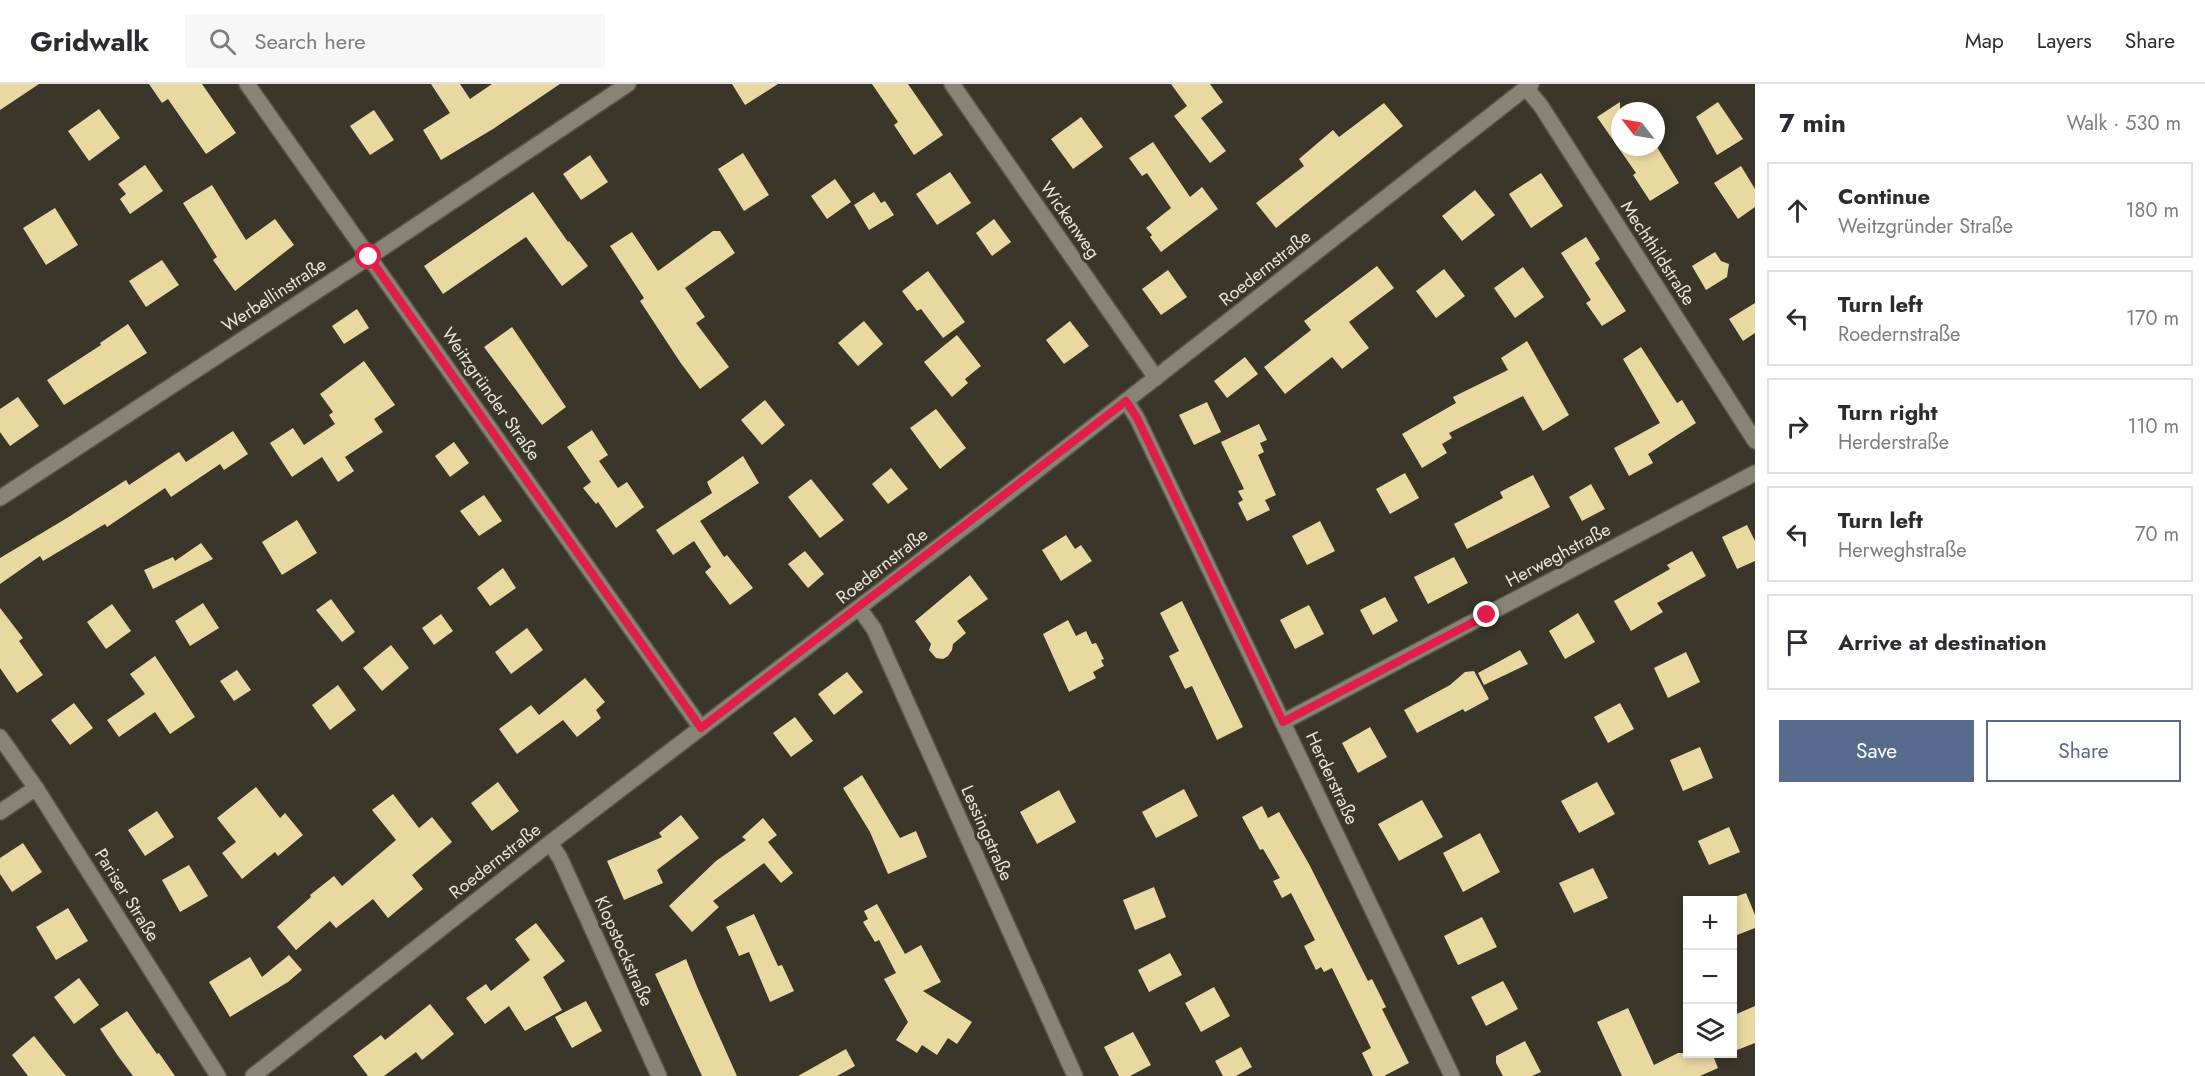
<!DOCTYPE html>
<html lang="en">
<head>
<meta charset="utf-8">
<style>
	body { margin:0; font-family:Jost,sans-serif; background:#f7f7f7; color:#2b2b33 }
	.controls { position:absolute; right:18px; bottom:18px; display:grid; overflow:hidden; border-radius:0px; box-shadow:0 3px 9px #0003 }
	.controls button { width:54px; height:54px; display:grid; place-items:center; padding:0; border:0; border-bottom:2px solid #e1e1e2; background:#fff; color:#2b2b33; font:30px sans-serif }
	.compass { position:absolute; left:1611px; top:18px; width:54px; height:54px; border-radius:50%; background:#fff; box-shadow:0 3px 9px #0003; rotate:301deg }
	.stop { position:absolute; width:18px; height:18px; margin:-14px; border:4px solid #e11d48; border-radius:50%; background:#fff }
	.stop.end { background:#e11d48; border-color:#fff; box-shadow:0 2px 6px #0008 }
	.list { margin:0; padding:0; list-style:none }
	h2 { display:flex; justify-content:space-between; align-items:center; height:78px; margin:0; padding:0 24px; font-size:26px }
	h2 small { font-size:20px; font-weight:400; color:#7c7c81 }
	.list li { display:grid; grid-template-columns:39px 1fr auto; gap:18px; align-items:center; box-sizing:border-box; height:96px; margin:0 12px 12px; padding:0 12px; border:2px solid #e1e1e2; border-radius:0px }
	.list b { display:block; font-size:22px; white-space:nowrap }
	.list p { margin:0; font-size:20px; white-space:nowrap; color:#7c7c81 }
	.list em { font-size:20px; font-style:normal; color:#7c7c81 }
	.actions { display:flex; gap:12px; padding:18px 24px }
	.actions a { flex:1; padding:14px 0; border:2px solid #576b8d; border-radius:0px; text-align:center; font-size:21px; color:#576b8d }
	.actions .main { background:#576b8d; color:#fff }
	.icon { flex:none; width:33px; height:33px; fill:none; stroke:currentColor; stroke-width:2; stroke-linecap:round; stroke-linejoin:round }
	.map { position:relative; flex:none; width:1755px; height:992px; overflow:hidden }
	header { display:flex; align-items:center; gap:36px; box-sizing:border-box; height:84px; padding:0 30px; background:#fff; border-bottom:2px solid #e1e1e2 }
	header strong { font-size:28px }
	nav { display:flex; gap:33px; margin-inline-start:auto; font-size:21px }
	.search { width:420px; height:54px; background:#f7f7f7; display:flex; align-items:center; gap:15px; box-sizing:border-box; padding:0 21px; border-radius:0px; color:#7c7c81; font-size:22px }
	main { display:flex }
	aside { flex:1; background:#fff }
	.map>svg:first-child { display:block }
</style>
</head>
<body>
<header>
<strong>Gridwalk</strong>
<div class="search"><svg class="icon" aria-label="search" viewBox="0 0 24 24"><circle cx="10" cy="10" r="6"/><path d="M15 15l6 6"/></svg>Search here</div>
<nav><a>Map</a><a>Layers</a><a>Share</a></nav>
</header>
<main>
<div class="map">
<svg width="1755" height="992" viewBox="0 0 1755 992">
	<rect width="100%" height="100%" fill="#3a372a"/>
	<!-- building -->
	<g fill="#e9d9a1">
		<polygon points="0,0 39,0 0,26"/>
		<polygon points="149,0 202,0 236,49 206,70 168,15 162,19"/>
		<polygon points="431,0 460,0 470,15 492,0 560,0 493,45 441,76 423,46 450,29"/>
		<polygon points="732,0 778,0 745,21"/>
		<polygon points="872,0 908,0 943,51 914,71 894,41 898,38"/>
		<polygon points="1171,0 1210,0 1223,18 1201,34 1226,67 1210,79 1174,32 1187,22"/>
		<polygon points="1620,18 1620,63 1657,63 1679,99 1650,117 1633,91 1636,89 1597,33"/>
		<polygon points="1718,18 1743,55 1717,71 1696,33"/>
		<polygon points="1384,19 1403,42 1276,144 1256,119 1304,82 1299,75 1333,46 1339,53"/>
		<polygon points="99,25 120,54 89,77 68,47"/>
		<polygon points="374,26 394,56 370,71 350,42"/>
		<polygon points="1081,33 1103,63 1073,85 1051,55"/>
		<polygon points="1153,58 1190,113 1202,103 1218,125 1161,168 1150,153 1152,151 1146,144 1171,124 1147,89 1142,92 1129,74"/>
		<polygon points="743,69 769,111 744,127 718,85"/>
		<polygon points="590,71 608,98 581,116 563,90"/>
		<polygon points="145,81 163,107 130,130 120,115 126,110 118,100"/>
		<polygon points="1741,82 1755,105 1755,123 1738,135 1714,99"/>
		<polygon points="950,88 971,119 937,141 916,110"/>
		<polygon points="1541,89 1563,122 1531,144 1509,110"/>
		<polygon points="835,95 851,118 827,135 811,112"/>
		<polygon points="212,101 246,156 275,135 294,161 235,207 213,176 217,173 183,119"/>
		<polygon points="1475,106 1495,131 1462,157 1442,132"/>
		<polygon points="533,108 568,158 569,157 588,182 562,202 526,153 443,210 424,182"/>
		<polygon points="874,108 881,119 885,117 894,131 869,146 854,121"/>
		<polygon points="55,124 78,161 46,181 23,144"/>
		<polygon points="994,135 1011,158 992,172 976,149"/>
		<polygon points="713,147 720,147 735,169 685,204 705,233 696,239 729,283 700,305 680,278 640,217 644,214 610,162 632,148 658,187"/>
		<polygon points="1586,153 1600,175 1595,179 1626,227 1602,242 1586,219 1591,216 1561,169"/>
		<polygon points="1715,168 1721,177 1729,180 1727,193 1706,206 1692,182"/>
		<polygon points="162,176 179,201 146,223 129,197"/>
		<polygon points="1377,182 1394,204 1349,238 1369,264 1342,285 1332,273 1285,310 1264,283 1311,246 1304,237"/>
		<polygon points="1523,183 1544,213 1515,234 1494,204"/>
		<polygon points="1444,185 1465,212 1436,234 1416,207"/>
		<polygon points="1168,186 1187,213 1161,231 1142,205"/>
		<polygon points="928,187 965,238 943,254 921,225 917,227 902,207"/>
		<polygon points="1755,219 1755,249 1743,257 1729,235"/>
		<polygon points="357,225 369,244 344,260 332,242"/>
		<polygon points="864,237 883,260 858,282 838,259"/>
		<polygon points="1070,237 1089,262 1064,280 1046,256"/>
		<polygon points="128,240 147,269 64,321 47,296 101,261 100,259"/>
		<polygon points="512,243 566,323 542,341 484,263"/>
		<polygon points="957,251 981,282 965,295 968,299 952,313 924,278"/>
		<polygon points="1527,257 1569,331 1543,347 1523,312 1449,349 1452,354 1442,360 1447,369 1422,384 1402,350 1456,319 1453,313 1508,286 1501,274"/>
		<polygon points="1641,263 1677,319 1682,316 1696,339 1648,370 1653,379 1629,392 1614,364 1660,339 1623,275"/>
		<polygon points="1245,273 1258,290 1227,314 1214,297"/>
		<polygon points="364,277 395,321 374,335 383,348 345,373 354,387 338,398 322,373 292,393 270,359 293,344 304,361 335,340 329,331 333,328 320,310"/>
		<polygon points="18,313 39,342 10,362 0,348 0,325"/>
		<polygon points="765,316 785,341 762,361 741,336"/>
		<polygon points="1207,318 1221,348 1194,361 1179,331"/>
		<polygon points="936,325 966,364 940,385 910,344"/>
		<polygon points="1259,340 1267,356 1260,359 1264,368 1258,371 1276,411 1265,416 1270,426 1247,437 1238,419 1243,416 1238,407 1244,405 1221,358"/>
		<polygon points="592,346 608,371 599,377 618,404 627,398 644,423 616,444 598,418 596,420 583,404 591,398 567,363"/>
		<polygon points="233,347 248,370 224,386 220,380 171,413 165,404 107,443 105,440 43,477 40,472 0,500 0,474 67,434 126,396 129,401 179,368 186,378"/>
		<polygon points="454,358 469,379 450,393 435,372"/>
		<polygon points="743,372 759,399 700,437 724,473 727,471 753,504 730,521 705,488 711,483 694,457 673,471 656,446 712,409 707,398"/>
		<polygon points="891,384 908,405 888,420 872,400"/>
		<polygon points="1405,389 1419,414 1390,430 1376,405"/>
		<polygon points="1533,391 1550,423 1467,465 1454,440 1503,414 1500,408"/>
		<polygon points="811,395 844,436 820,454 788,413"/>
		<polygon points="1591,400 1605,425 1582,437 1569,413"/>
		<polygon points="484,411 502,437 479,452 460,427"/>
		<polygon points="297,436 317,469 282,491 262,458"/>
		<polygon points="1320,437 1335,467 1307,481 1292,452"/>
		<polygon points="1747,441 1755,457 1755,477 1737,485 1722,453"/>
		<polygon points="1066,451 1075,465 1081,461 1092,477 1061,497 1042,466"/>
		<polygon points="201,459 213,475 153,505 144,486 173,473 175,477"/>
		<polygon points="805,467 824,490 808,504 788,480"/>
		<polygon points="1692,467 1706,492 1657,519 1663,528 1631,547 1614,517 1670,485 1667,481"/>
		<polygon points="1454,473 1468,499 1428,520 1414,493"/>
		<polygon points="503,484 516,504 490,522 477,504"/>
		<polygon points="970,491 988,515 957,537 966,549 953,560 952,566 948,572 943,575 936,574 929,566 931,560 915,537"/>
		<polygon points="1385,513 1398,537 1373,551 1360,526"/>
		<polygon points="331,515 355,548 342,558 316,526"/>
		<polygon points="1182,517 1243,643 1217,656 1192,602 1185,605 1169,572 1179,567 1160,529"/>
		<polygon points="203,519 219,544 190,562 175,537"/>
		<polygon points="112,520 131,547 106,565 87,538"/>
		<polygon points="1309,521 1324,550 1295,565 1280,536"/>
		<polygon points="0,524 23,554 19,557 43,591 17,609 0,584"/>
		<polygon points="1578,529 1595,558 1565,575 1549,547"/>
		<polygon points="441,530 453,547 434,561 422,544"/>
		<polygon points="1068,536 1076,552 1086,547 1092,560 1096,559 1104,575 1101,576 1104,582 1093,588 1096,594 1069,608 1043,550"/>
		<polygon points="527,544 543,566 511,590 495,568"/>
		<polygon points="391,561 409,584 382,607 363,584"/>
		<polygon points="1520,566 1528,580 1484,601 1478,589"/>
		<polygon points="1686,568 1700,598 1668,614 1654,584"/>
		<polygon points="155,572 195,633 170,650 155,628 119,653 107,636 145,610 130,590"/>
		<polygon points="237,586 251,606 234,617 220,597"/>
		<polygon points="1474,587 1489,615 1465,628 1463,625 1417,649 1404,626 1450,601 1465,588"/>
		<polygon points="847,588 863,608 834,631 818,610"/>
		<polygon points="585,594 605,618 596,626 601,634 577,653 563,636 517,670 499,645 531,621 539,631"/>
		<polygon points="338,601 356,626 330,646 312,621"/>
		<polygon points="74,619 93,644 70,661 51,636"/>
		<polygon points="1620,619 1634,645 1608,659 1594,633"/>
		<polygon points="795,633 813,657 791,673 773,649"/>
		<polygon points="1370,643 1387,673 1358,689 1342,659"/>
		<polygon points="1700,663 1713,694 1683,707 1670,676"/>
		<polygon points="862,691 900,754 916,747 927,773 888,790 870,748 843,704"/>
		<polygon points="498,698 519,727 492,747 471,719"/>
		<polygon points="1597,698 1615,730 1579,749 1561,717"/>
		<polygon points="256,703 280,734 285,729 303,751 278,772 275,768 242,795 222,769 236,758 217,734"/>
		<polygon points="1184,705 1198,732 1156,754 1142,728"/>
		<polygon points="1059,706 1076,738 1037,760 1020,728"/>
		<polygon points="393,710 419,744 432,733 452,758 412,791 423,805 388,834 373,815 336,844 330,837 296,866 277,843 311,813 310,811 334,792 342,802 396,756 372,726"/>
		<polygon points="1422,716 1443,753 1399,777 1378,740"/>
		<polygon points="1262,722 1268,734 1279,728 1309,780 1368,897 1372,895 1386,923 1382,925 1409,979 1384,992 1373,992 1362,969 1371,964 1332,884 1324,888 1321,883 1316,886 1304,862 1315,856 1291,809 1282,814 1273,797 1280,794 1263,765 1260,766 1242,733"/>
		<polygon points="157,727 174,753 145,772 128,746"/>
		<polygon points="681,731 699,754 657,786 663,799 624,816 607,777 662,753 659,749"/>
		<polygon points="763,734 777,751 768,758 793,789 781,799 764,779 713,817 719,823 692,848 669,822 716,777 746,756 742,753"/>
		<polygon points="1729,743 1740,768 1709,781 1698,757"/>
		<polygon points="1480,749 1500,788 1463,808 1443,769"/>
		<polygon points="23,759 42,788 12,808 0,790 0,774"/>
		<polygon points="189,781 208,812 180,828 162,796"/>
		<polygon points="1593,784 1608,814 1574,829 1559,799"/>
		<polygon points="1154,803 1166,833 1135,846 1123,816"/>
		<polygon points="1746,809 1755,831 1755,844 1732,853 1732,814"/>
		<polygon points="877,820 905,870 921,861 941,898 923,907 972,938 957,960 948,954 937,971 922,961 917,969 896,956 908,938 884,895 896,889 879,856 875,858 863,838 868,835 864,827"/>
		<polygon points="68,824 88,857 56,876 36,843"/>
		<polygon points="754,830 778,882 782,881 794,907 770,918 749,868 739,872 726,843"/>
		<polygon points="1482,833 1497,863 1458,881 1444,852"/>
		<polygon points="536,839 565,877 543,893 562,926 525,947 509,922 485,940 466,914 486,900 491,907 530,876 515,855"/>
		<polygon points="1170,869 1182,891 1149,908 1138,886"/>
		<polygon points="289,871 302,886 288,898 230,933 209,898 250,873 262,893"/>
		<polygon points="686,875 698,905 737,992 702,992 655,890"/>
		<polygon points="79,894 99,921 74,940 54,913"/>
		<polygon points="1503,897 1518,925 1486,942 1471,913"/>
		<polygon points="1214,903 1230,932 1201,948 1185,919"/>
		<polygon points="586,917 602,947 572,964 555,933"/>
		<polygon points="430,920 454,950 422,976 416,968 384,992 368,992 353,972 381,951 385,956"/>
		<polygon points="1755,922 1755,959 1732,968 1732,932"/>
		<polygon points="1628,924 1654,981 1678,969 1712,969 1718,984 1700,992 1622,992 1597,938"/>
		<polygon points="127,927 157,970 159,969 175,992 133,992 118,972 100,945"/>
		<polygon points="1133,948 1151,981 1130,992 1119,992 1104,963"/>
		<polygon points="34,952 53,976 66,992 28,992 12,971"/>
		<polygon points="1525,957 1541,988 1532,992 1503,992 1496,979 1496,972"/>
		<polygon points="1241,963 1252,983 1236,992 1223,992 1215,977"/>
		<polygon points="846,965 855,982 837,992 798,992"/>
	</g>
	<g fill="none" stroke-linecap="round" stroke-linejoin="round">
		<defs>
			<g id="street">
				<polyline points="247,0 701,644"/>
				<polyline points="952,0 1156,294"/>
				<polyline points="1526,4 1541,22 1755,357"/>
				<polyline points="1126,317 1137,334 1452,992"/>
				<polyline points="0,414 369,173 628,0"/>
				<polyline points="859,524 874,545 1075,992"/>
				<polyline points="1283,638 1755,389"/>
				<polyline points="0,653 36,704 218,992"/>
				<polyline points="0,728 36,704"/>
				<polyline points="550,759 560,774 659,992"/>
				<polyline points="253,992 550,759 984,428 1531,0"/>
			</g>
		</defs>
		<!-- street casing -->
		<use href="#street" stroke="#58554b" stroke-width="18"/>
		<!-- street -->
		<use href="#street" stroke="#878375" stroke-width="15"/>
	</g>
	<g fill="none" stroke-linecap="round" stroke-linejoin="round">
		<!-- route -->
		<polyline stroke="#e11d48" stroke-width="8" points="369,173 701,644 1126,317 1137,334 1283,638 1487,531"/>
	</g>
	<g text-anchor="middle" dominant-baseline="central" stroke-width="6" stroke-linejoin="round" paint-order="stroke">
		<!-- street labels -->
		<g font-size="18" fill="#e6e4dc" stroke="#3a372a">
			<text transform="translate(1070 136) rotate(55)">Wickenweg</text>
			<text transform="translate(1658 169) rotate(57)">Mechthildstraße</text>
			<text transform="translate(1265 184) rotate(-38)">Roedernstraße</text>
			<text transform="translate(274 211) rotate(-33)">Werbellinstraße</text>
			<text transform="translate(491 310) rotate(55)">Weitzgründer Straße</text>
			<text transform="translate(1558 471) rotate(-28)">Herweghstraße</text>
			<text transform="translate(882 482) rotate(-38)">Roedernstraße</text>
			<text transform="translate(1332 694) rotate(65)">Herderstraße</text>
			<text transform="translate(987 749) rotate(66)">Lessingstraße</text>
			<text transform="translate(495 777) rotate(-38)">Roedernstraße</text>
			<text transform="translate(127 811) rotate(58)">Pariser Straße</text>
			<text transform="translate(624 867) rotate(66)">Klopstockstraße</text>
		</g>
	</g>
</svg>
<div class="controls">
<button>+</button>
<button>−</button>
<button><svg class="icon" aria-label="layers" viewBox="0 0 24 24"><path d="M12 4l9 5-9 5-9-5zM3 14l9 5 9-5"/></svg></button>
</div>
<svg class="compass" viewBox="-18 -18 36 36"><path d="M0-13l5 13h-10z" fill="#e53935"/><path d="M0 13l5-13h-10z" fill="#7c7c81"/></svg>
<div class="stop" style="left:369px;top:173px"></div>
<div class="stop end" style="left:1487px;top:531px"></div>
</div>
<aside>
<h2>7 min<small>Walk · 530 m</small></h2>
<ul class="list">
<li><svg class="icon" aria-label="ahead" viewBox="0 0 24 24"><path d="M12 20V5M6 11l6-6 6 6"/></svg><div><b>Continue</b><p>Weitzgründer Straße</p></div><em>180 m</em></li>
<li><svg class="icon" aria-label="left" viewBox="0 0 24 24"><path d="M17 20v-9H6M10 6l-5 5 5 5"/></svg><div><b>Turn left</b><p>Roedernstraße</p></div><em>170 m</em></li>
<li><svg class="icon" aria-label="right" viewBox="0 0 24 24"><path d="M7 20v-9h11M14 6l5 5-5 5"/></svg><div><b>Turn right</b><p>Herderstraße</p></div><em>110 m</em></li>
<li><svg class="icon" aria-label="left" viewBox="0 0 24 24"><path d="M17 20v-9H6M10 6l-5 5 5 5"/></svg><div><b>Turn left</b><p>Herweghstraße</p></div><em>70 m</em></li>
<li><svg class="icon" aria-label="arrive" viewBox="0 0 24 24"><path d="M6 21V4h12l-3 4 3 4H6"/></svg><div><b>Arrive at destination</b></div></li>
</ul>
<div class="actions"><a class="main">Save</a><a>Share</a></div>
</aside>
</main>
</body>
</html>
